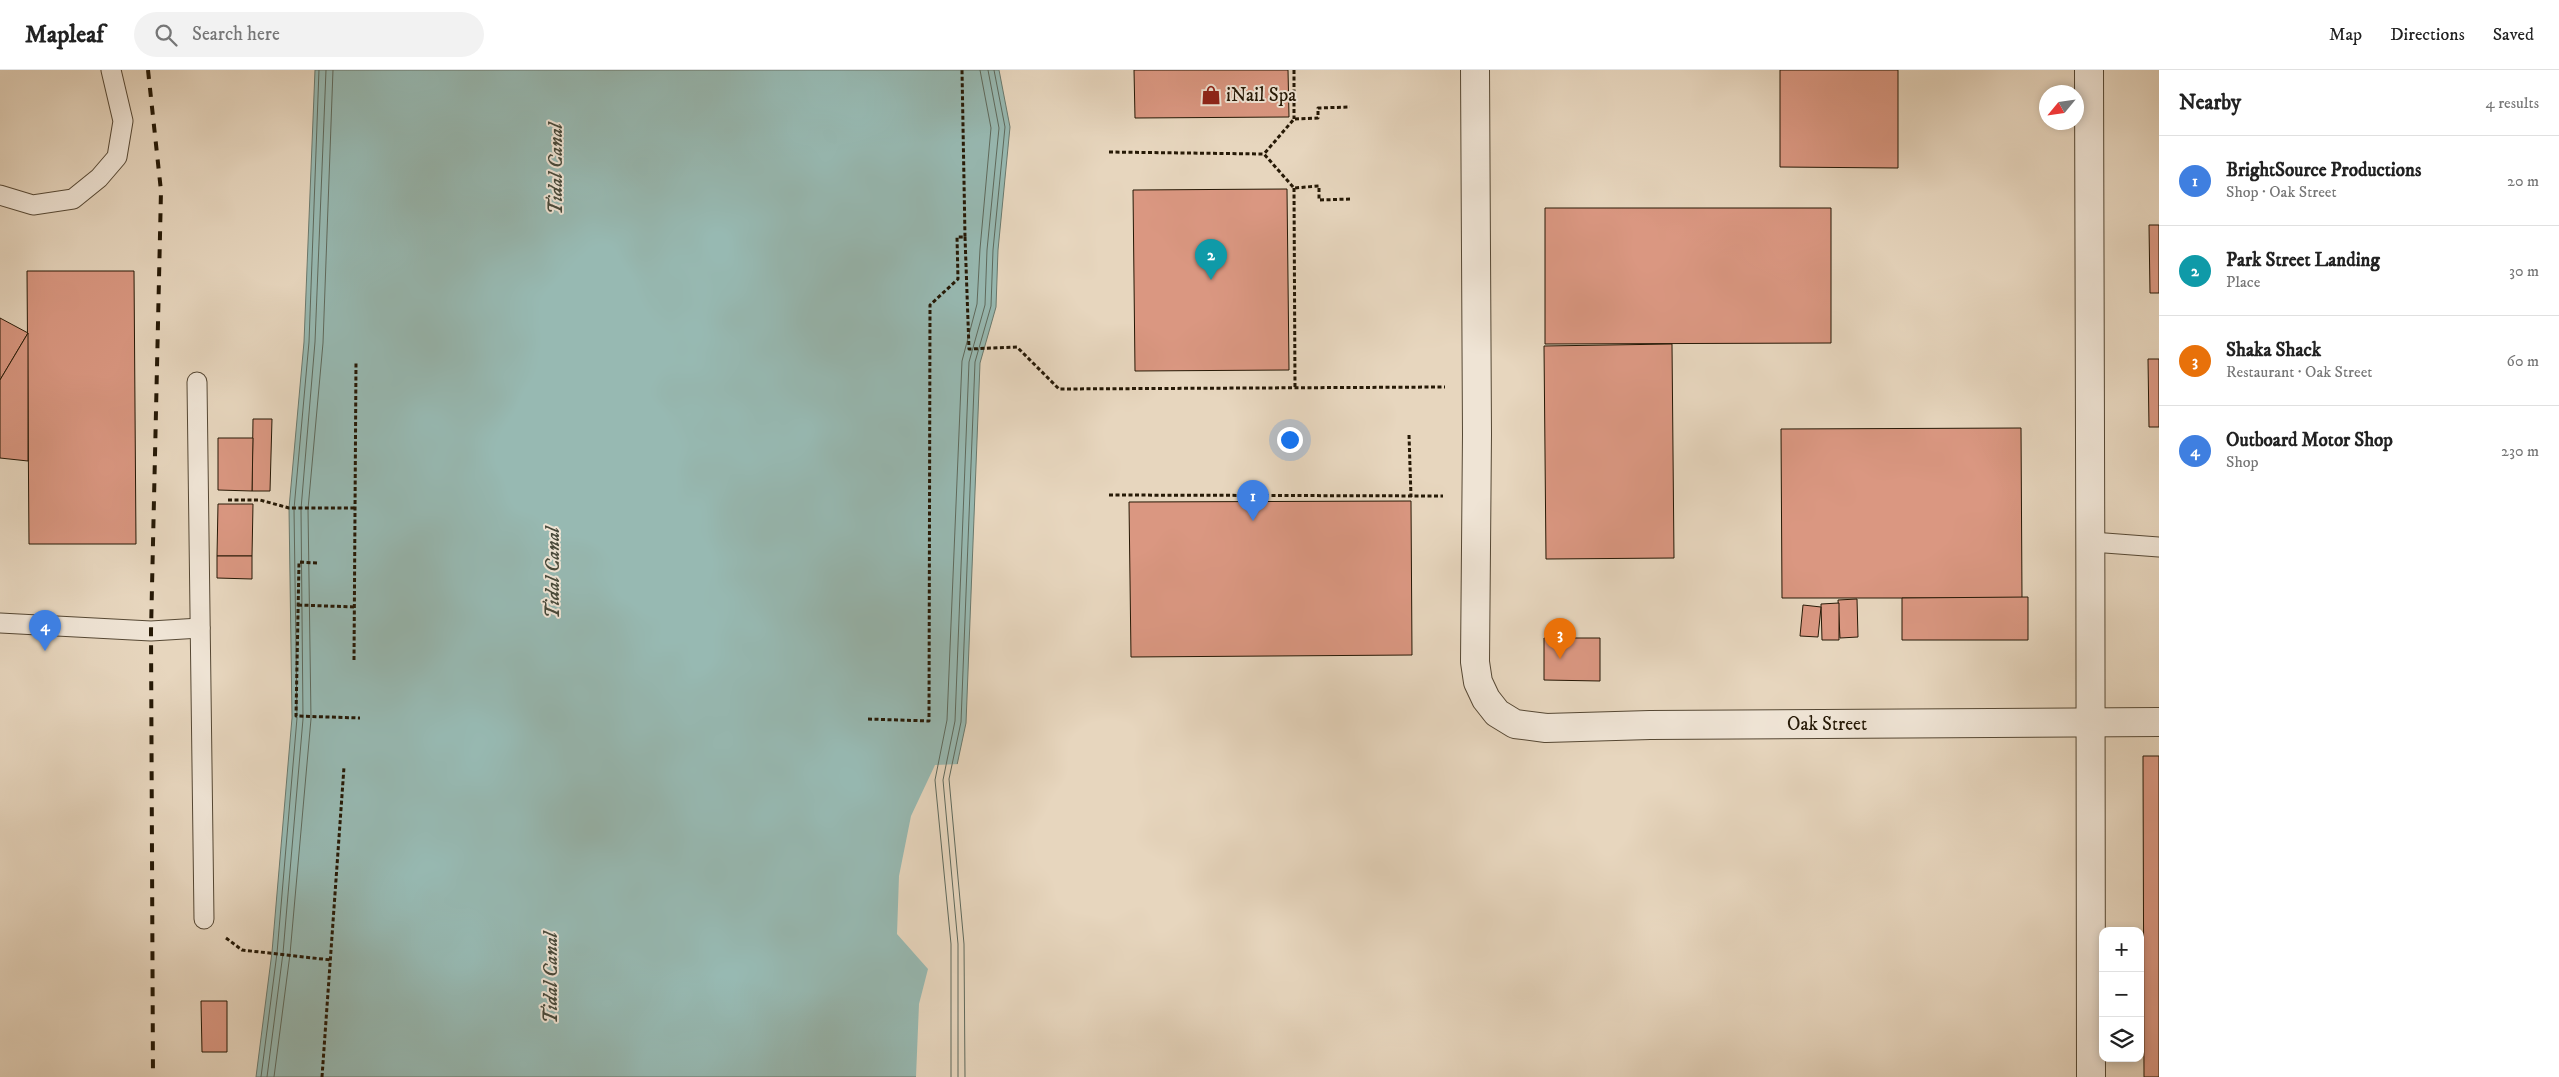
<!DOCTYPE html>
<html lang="en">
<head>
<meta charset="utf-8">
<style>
	body { margin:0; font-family:"IM FELL DW Pica",serif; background:#f2f2f2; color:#222 }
	.controls { position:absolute; right:15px; bottom:15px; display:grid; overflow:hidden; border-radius:10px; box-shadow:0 2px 8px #0003 }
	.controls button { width:45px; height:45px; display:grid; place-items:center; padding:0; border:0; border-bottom:1px solid #e0e0e0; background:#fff; color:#222; font:25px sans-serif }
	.compass { position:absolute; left:2039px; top:15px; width:45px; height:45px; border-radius:50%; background:#fff; box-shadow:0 2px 8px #0003; rotate:241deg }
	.you { position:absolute; left:1289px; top:369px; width:18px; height:18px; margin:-12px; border:4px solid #fff; border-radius:50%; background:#1a73e8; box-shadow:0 0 0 8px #1a73e833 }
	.badge { display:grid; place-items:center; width:32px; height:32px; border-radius:50%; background:#0b8043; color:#fff; font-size:16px; font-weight:700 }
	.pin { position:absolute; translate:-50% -41px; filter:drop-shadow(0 1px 2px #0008) }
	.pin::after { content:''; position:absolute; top:26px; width:18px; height:15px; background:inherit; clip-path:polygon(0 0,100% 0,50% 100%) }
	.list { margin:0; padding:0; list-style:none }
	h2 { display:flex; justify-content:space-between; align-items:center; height:65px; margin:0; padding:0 20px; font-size:21px }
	h2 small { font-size:16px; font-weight:400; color:#767676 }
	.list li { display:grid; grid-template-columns:32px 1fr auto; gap:15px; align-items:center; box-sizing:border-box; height:90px; padding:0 20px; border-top:1px solid #e0e0e0 }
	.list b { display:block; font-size:19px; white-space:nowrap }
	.list p { margin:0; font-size:16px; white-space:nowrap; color:#767676 }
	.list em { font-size:16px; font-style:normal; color:#767676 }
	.icon { flex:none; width:28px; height:28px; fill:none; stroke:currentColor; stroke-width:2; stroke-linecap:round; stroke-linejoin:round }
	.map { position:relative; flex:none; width:2159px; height:1007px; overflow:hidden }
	header { display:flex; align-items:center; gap:30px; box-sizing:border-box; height:70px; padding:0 25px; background:#fff; border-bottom:1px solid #e0e0e0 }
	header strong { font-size:24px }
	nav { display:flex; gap:28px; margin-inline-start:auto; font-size:18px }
	.search { width:350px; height:45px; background:#f2f2f2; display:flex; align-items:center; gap:12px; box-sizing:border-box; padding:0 18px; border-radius:28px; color:#767676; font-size:19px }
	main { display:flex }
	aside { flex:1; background:#fff }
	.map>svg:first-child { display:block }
</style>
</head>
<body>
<header>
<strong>Mapleaf</strong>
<div class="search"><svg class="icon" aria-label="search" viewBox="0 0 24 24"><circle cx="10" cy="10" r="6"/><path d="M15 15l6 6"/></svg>Search here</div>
<nav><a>Map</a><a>Directions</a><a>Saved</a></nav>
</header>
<main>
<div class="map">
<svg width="2159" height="1007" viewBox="0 0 2159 1007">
	<rect width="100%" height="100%" fill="#e7d6be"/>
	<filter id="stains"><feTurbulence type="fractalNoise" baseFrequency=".004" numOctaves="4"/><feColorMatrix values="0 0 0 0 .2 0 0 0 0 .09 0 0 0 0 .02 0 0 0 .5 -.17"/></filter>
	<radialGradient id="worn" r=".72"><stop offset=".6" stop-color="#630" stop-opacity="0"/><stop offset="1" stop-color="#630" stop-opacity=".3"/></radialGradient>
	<!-- water -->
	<polygon fill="#97b9b2" stroke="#6a796d" points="315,0 999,0 1010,57 998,180 996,237 980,293 966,653 954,709 969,1007 256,1007 272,882 292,648 289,438 304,272"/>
	<!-- pier -->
	<polygon fill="#e7d6be" points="960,694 956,709 972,874 972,1007 916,1007 919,934 928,899 897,864 899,806 911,746 935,695"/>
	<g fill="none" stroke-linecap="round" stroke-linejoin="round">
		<!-- shore -->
		<g stroke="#5e695c" stroke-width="1">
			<polyline points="261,1007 277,883 297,648 294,439 309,272 319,0"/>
			<polyline points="267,1007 283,883 303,649 301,439 315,272 326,0"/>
			<polyline points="274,1007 290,884 311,649 308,439 323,273 333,0"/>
			<polyline points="951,1007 951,874 935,710 947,650 962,291 977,234 980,179 991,58 980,0"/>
			<polyline points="958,1007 958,874 943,710 955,651 969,292 985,235 987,180 999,58 988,0"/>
			<polyline points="965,1007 964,874 949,709 961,652 975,292 991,236 993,180 1005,57 994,0"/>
		</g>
	</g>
	<!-- building -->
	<g fill="#da9781" stroke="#261906">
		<polygon points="1134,0 1288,0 1289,47 1135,48"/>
		<polygon points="1780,0 1898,0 1898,98 1780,97"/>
		<polygon points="1287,119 1289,300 1135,301 1133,120"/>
		<polygon points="1545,138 1831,138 1831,273 1545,274"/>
		<polygon points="2149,155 2159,155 2159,223 2150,223"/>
		<polygon points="27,201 134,201 136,474 29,474"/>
		<polygon points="0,248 28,263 0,310"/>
		<polygon points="28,263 28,391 0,388 0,310"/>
		<polygon points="1672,274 1674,488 1546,489 1544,276"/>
		<polygon points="2148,289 2159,289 2159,357 2149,357"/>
		<polygon points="253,349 272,349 270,421 252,421"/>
		<polygon points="2021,358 2022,528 1782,528 1781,359"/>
		<polygon points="218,368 253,368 252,421 218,420"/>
		<polygon points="1411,431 1412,585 1131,587 1129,432"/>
		<polygon points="218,434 253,434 252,486 217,486"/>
		<polygon points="217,486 252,486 252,509 217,508"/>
		<polygon points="2028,527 2028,570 1902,570 1902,528"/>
		<polygon points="1857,529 1858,567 1840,568 1838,530"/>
		<polygon points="1839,533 1839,570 1822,570 1821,534"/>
		<polygon points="1803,535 1821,537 1818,567 1800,566"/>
		<polygon points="1544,568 1600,568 1600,611 1544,610"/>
		<polygon points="2143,686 2159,686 2159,1007 2144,1007"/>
		<polygon points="201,931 227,931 227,982 202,982"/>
	</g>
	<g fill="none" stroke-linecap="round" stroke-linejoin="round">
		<defs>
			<g id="service">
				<polyline points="0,125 33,135 73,129 99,108 117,87 123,51 111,0"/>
				<polyline points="197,312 204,849"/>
				<polyline points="2092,472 2159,477"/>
				<polyline points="0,553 151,561 200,558"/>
			</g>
			<polyline id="minor" points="1475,0 1477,364 1475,592 1478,612 1486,629 1497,643 1515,654 1546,658 1650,655 2159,652"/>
			<path id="tertiary" d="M 2089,0 C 2092,336 2089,671 2091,1007"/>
		</defs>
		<!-- service casing -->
		<use href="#service" stroke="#564834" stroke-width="21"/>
		<!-- minor casing -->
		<use href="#minor" stroke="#564834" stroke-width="30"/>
		<!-- tertiary casing -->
		<use href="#tertiary" stroke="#564834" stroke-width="30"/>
		<!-- path -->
		<g stroke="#261906" stroke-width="3" stroke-dasharray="4 2.5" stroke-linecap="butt">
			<polyline points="1294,0 1294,49"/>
			<polyline points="1109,82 1264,84"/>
			<polyline points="1294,118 1295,318"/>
			<polyline points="1350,129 1319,130 1319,116 1294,118 1264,84 1294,49 1318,48 1318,38 1350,37"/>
			<polyline points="965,167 969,279 1017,277 1059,319 1445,317"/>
			<polyline points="1409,365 1411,427"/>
			<polyline points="1109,425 1443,426"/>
			<polyline points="228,430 260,430 289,438 356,438"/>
			<polyline points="317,493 299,492 296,646 360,648"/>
			<polyline points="298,535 355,537"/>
			<polyline points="354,590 356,292"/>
			<polyline points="868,649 929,651 930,235 958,209 957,167 965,167 962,0"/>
			<polyline points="226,868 242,880 331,890"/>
			<polyline points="322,1007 344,697"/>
		</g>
		<!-- service -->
		<use href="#service" stroke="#efe4d5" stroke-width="19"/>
		<!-- minor -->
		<use href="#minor" stroke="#efe4d5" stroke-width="28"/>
		<!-- tertiary -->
		<use href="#tertiary" stroke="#efe4d5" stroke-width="28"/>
		<!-- rail -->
		<polyline stroke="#261906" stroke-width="4" stroke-dasharray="9 9" stroke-linecap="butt" points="148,0 161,121 151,561 153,1007"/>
	</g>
	<!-- icons -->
	<defs>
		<symbol id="shop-bare" viewBox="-9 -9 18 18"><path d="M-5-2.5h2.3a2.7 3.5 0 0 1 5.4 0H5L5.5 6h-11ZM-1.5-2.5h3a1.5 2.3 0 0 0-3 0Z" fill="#8f2418" stroke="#efe4d5" stroke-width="2.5" paint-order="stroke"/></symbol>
	</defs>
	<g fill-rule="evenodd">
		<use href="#shop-bare" x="1197" y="11" width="28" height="28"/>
	</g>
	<g text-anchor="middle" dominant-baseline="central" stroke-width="4" stroke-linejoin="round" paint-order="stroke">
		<!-- poi labels -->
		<g font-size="19" fill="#261906" stroke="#efe4d5" text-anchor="start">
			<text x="1226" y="25">iNail Spa</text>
		</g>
		<!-- street labels -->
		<g font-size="19" fill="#261906" stroke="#efe4d5">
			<text x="1827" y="654">Oak Street</text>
		</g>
		<!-- water labels -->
		<g font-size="20" font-style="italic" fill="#48493a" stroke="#efe4d5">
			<text transform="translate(556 99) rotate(-90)">Tidal Canal</text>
			<text transform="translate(553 503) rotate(-90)">Tidal Canal</text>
			<text transform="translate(551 908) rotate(-90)">Tidal Canal</text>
		</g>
	</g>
	<rect width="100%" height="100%" filter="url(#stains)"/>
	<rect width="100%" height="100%" fill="url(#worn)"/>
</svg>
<div class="controls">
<button>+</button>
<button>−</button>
<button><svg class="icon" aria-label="layers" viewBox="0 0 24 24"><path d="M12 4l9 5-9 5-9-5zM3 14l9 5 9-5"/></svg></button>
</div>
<svg class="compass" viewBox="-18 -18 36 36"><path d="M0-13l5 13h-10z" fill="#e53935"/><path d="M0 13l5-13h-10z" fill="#767676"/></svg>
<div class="you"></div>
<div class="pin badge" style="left:1253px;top:451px;background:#3f7fe0">1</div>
<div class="pin badge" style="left:1211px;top:210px;background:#0f9aa8">2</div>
<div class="pin badge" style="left:1560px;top:589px;background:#e8710a">3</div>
<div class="pin badge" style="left:45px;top:581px;background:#3f7fe0">4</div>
</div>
<aside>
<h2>Nearby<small>4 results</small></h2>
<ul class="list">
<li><span class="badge" style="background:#3f7fe0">1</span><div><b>BrightSource Productions</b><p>Shop · Oak Street</p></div><em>20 m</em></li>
<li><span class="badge" style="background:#0f9aa8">2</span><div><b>Park Street Landing</b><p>Place</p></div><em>30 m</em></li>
<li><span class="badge" style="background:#e8710a">3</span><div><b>Shaka Shack</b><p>Restaurant · Oak Street</p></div><em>60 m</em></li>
<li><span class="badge" style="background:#3f7fe0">4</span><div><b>Outboard Motor Shop</b><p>Shop</p></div><em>230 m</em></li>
</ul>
</aside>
</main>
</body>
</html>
